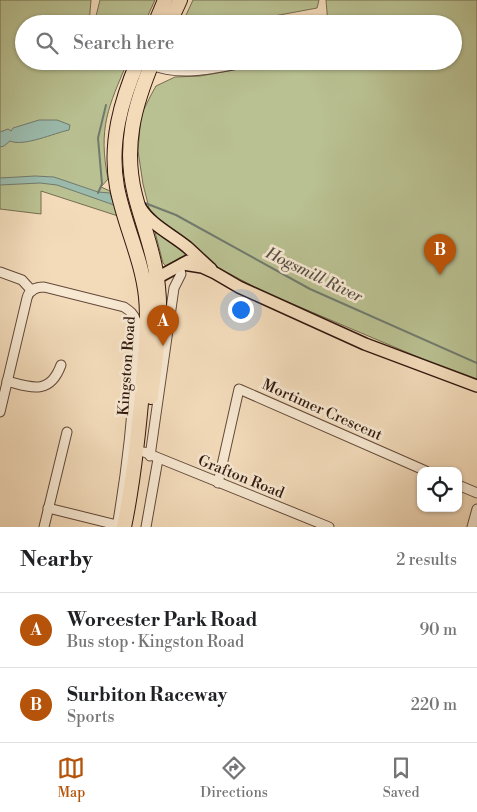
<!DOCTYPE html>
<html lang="en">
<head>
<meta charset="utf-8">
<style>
	body { margin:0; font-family:"Libre Bodoni",serif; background:#f2f2f2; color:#202124 }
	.controls { position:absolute; right:15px; bottom:15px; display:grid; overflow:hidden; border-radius:10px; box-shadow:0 1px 4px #0004 }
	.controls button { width:45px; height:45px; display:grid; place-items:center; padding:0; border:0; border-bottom:1px solid #e0e0e0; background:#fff; color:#202124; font:25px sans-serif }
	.you { position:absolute; left:240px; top:309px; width:18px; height:18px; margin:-12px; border:4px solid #fff; border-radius:50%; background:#1a73e8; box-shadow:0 0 0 8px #1a73e833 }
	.badge { display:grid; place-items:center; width:32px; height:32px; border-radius:50%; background:#b45309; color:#fff; font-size:16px; font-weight:700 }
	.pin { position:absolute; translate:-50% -41px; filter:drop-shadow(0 1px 2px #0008) }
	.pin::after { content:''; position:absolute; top:26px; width:18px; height:15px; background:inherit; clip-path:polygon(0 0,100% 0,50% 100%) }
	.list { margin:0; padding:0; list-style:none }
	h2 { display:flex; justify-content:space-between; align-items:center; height:65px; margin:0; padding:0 20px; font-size:21px }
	h2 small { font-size:16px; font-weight:400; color:#757577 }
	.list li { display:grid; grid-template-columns:32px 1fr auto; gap:15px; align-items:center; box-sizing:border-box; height:75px; padding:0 20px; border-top:1px solid #e0e0e0 }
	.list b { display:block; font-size:19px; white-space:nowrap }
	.list p { margin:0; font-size:16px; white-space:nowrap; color:#757577 }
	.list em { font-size:16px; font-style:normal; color:#757577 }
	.icon { flex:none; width:28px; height:28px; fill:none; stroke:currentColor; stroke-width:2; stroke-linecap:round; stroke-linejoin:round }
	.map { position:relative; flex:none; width:477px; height:527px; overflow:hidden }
	.search { position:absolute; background:#fff; box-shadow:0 1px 4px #0004; left:15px; right:15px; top:15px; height:55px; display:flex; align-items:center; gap:12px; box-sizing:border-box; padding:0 18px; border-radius:28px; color:#757577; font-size:19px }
	.sheet { height:215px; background:#fff }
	nav { display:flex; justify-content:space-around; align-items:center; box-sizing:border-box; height:70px; border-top:1px solid #e0e0e0; background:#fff; font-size:14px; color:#757577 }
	nav a { display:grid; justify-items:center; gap:2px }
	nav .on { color:#b45309 }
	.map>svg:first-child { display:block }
</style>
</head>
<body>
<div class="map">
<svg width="477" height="527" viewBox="0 0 477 527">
	<rect width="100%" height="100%" fill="#f3dbba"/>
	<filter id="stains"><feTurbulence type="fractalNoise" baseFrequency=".004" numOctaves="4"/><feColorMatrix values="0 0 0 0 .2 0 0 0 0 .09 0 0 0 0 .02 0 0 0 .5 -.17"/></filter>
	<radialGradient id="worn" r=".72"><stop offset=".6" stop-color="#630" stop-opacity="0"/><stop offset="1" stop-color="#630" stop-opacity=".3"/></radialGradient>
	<!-- green -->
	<g fill="#b9c091" stroke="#766c50">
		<path d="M 0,0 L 91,0 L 89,24 L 24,24 L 24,61 L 128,61 C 108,107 98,128 108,179 L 101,187 L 110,191 L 118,216 L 41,191 L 41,214 L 0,209 Z"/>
		<polygon points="100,0 155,0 144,24 94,24"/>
		<polygon points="193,0 319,0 317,8 231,24 182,24"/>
		<polygon points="326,0 477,0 477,382 262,291 219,268 188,240 150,212 143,184 138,151 141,115 151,95 156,86 175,77 200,76 285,61 453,61 453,24 328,24"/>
		<polygon points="155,232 165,236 187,254 184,259 167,267 163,263"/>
	</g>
	<!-- water -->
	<g fill="#9bbbad" stroke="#717a6d">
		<path d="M 39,120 L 57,120 L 70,125 L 69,130 C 54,133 24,147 10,141 L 4,146 L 0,147 L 0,132 L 8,129 L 11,131 L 13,128 Z"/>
		<polygon points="35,176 54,177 98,192 110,193 114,205 57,185 40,183 0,185 0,178"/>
	</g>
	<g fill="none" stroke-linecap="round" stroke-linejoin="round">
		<!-- stream -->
		<g stroke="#717a6d" stroke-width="2">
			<polyline points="98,193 102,184 98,138 106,105"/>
			<polyline points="145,203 176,215 310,289 477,363"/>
		</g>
		<defs>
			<g id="minor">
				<path d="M 152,65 C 183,78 219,67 251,61"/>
				<polyline points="0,272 22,280 32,291"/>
				<path d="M 7,381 C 32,388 50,395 61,365"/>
				<path d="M 0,412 L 27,298 C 29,290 36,287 44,287 L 124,307 C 130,311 134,314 136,321 C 140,337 136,355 135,371 C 132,424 126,475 117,527"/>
				<polyline points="144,452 329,527"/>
				<polyline points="150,456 174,288 181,274 179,266"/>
				<polyline points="218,483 239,389 426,471"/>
				<polyline points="458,485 477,493"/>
				<polyline points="48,508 117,525"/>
				<polyline points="44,527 67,432"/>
				<polyline points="146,527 158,459"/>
				<polyline points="472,527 477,509"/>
			</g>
			<g id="major">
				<path d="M 140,207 C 151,225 171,234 187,247 C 195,254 203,262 211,269"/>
				<polyline points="183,264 202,267 215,273 239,287 365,344 477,386"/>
				<polyline points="149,279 155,279 188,261"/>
			</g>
			<g id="highway">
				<polyline points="155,24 165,0"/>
				<polyline points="169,24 180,0"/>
				<path d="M 151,397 C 155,361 162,323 158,287 C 155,255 143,226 135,195 C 123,147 134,106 153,61"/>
				<path d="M 124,527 C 134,479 139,429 143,380 C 145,353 149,324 146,297 C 142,259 124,224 117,187 C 109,143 121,101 138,61"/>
			</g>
		</defs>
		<!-- minor casing -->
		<use href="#minor" stroke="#624939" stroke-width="11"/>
		<!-- major casing -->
		<use href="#major" stroke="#32180e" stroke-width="14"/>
		<!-- highway casing -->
		<use href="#highway" stroke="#32180e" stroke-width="16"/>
		<!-- minor -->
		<use href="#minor" stroke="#f7e8d2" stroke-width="9"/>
		<!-- major -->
		<use href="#major" stroke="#f3dbba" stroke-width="11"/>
		<!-- highway -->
		<use href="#highway" stroke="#f3dbba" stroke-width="14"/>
	</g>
	<g text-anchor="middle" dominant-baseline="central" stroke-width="5" stroke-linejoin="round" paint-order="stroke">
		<!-- street labels -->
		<g font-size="15" fill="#32180e" stroke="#f7e8d2">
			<text transform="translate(127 366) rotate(-86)">Kingston Road</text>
			<text transform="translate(322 410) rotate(24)">Mortimer Crescent</text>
			<text transform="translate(241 477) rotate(22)">Grafton Road</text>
		</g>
		<!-- water labels -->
		<g font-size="16" font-style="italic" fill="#575146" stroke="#f7e8d2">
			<text transform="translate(314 275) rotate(26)">Hogsmill River</text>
		</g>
	</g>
	<rect width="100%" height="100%" filter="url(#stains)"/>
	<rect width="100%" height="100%" fill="url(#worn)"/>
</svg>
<div class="controls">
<button><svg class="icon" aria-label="locate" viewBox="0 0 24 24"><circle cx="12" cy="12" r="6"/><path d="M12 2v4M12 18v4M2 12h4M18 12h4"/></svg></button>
</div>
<div class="you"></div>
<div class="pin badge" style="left:163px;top:346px">A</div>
<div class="pin badge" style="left:440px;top:275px">B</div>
<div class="search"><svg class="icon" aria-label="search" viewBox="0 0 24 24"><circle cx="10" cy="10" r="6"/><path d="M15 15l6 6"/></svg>Search here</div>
</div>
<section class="sheet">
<h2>Nearby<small>2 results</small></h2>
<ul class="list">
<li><span class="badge">A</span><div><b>Worcester Park Road</b><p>Bus stop · Kingston Road</p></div><em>90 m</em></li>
<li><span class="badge">B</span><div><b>Surbiton Raceway</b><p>Sports</p></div><em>220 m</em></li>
</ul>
</section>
<nav>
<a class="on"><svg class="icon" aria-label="map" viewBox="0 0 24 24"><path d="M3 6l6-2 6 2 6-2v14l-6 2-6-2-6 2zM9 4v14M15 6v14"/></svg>Map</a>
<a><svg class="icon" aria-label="directions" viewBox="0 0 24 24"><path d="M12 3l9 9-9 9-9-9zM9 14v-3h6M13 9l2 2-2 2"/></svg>Directions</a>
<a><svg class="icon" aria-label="saved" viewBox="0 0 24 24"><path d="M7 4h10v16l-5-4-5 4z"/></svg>Saved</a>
</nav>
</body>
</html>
